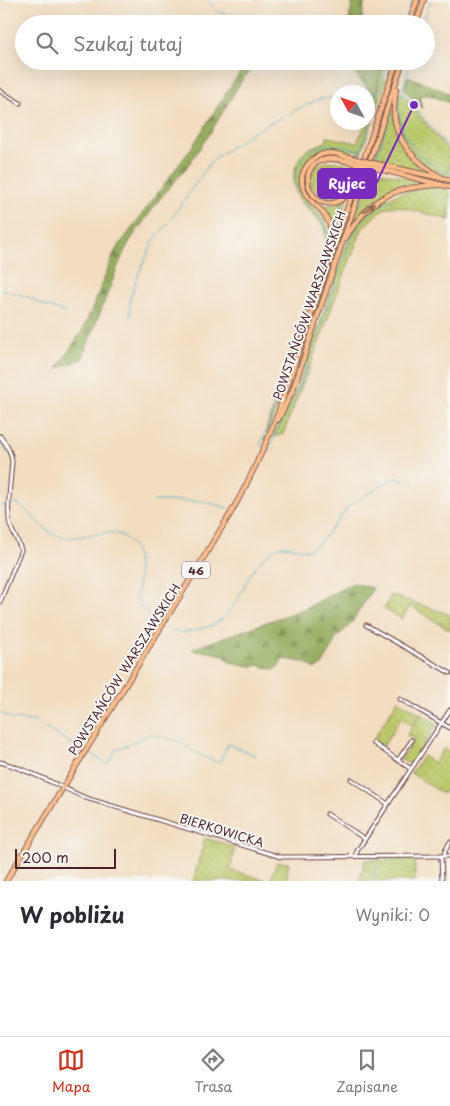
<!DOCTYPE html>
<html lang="pl">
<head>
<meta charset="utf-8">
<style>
	body { margin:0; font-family:"Playpen Sans",sans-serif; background:#f2f2f3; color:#2b2b33 }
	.compass { position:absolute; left:330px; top:85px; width:45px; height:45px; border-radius:50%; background:#fff; box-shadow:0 5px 20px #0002; rotate:310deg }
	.scale { position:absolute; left:15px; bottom:12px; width:101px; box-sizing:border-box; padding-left:5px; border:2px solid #4a1f2b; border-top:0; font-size:14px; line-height:18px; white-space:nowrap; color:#4a1f2b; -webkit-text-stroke:4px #f6f6f2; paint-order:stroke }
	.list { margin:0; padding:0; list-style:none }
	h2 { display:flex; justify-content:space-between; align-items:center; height:65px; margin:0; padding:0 20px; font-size:21px }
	h2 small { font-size:16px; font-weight:400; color:#7c7c81 }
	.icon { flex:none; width:28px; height:28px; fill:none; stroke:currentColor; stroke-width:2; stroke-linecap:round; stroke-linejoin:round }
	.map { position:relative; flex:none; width:450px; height:881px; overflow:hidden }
	.search { position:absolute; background:#fff; box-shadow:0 5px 20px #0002; left:15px; right:15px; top:15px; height:55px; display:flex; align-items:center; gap:12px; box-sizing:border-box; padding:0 18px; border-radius:28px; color:#7c7c81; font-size:19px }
	.sheet { height:155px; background:#fff }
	nav { display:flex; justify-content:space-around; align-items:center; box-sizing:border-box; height:70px; border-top:1px solid #e1e1e2; background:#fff; font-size:14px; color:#7c7c81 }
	nav a { display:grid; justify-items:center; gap:2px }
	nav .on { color:#c8321e }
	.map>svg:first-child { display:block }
</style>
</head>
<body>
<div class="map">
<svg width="450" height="881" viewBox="0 0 450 881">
	<defs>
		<pattern id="grass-dots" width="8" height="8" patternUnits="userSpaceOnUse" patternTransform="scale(1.25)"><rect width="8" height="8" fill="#bbc96b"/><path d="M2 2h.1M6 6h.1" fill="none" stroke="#a2ac5d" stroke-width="1.8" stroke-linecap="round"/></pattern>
		<pattern id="forest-firs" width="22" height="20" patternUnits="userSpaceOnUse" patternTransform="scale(1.25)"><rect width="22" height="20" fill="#94ad5f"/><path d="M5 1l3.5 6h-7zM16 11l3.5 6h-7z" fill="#7b8c4f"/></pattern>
		<pattern id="park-crowns" width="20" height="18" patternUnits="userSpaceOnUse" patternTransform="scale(1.25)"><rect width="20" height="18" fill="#bbc96b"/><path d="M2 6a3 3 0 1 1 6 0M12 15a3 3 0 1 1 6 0" fill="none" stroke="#a2ac5d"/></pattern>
	</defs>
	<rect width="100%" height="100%" fill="#f6f6f2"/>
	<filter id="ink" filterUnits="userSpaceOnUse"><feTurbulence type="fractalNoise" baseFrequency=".02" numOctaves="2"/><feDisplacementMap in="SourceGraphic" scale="10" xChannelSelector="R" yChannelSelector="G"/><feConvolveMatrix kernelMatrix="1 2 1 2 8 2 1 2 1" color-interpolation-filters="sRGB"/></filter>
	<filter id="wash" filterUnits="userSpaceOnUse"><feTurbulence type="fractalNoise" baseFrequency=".0096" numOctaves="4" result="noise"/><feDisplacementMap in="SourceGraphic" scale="20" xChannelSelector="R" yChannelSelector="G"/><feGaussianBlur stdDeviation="1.12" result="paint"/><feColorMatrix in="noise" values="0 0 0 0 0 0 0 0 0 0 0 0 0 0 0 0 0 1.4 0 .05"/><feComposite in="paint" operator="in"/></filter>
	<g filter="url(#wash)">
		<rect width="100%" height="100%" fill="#f2ddc0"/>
		<!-- grass -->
		<g fill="url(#grass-dots)" stroke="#82744b">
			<path d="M 381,74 L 387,80 L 350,184 C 322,237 278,147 348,164 L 347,169 L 349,170 L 353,169 L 358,155 L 357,151 L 353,149 L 351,155 C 332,150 310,147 302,170 C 290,201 329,208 329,237 C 330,256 315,290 308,310 C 295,351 283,393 267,434 L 266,430 L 325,248 C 326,240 326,232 322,225 C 318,217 310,211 304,205 C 290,189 290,166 306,151 C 312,146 320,145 327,141 L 327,137 L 357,143 L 366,123 L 368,122 L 368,119 L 376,100 L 379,79 Z"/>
			<polygon points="392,83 393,84 384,110 302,357 289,394 281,409 291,383"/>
			<path d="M 398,93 L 401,93 L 450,153 L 450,177 C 412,166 393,131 398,93 Z"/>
			<path d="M 392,104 C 395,127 398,149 417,165 C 422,169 428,172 433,175 L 383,163 L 384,156 L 379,157 C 374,163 370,174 379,177 L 381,172 L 430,183 C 397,184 370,198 352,225 Z"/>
			<path d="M 326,156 L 337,156 L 352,160 L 352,161 C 343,159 333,155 324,157 C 287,166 311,227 348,197 L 335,237 C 334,231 333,224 330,218 C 320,202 295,192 307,169 C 311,162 318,158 326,156 Z"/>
			<path d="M 421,188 L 441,188 L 450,191 L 450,220 L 396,206 L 386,208 L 378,213 L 363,227 L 339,288 L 313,358 L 283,434 L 272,437 C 283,416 295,394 303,372 C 313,344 322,316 332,288 C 341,263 347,233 367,213 C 382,198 401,192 421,188 Z"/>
			<polygon points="391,595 448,614 450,615 450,630 410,606 402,619 384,609"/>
			<polygon points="398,700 421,714 413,726 401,718 383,747 373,740"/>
			<polygon points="444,748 450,752 450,784 443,794 411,773 423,756 434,763"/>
			<polygon points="205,838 235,847 230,870 269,881 193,881"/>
			<polygon points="414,859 415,861 415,881 359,881 365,860"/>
			<polygon points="277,862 289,863 287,875 288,881 270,881"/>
		</g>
		<!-- forest -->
		<g fill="url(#forest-firs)" stroke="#6f6645">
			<polygon points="353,0 365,0 361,24 348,24"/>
			<polygon points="249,61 264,61 253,69 243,78 212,130 186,168 162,196 131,239 125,250 118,266 82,359 57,369 82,331 93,307 115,251 192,147 232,84"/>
			<polygon points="344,61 388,61 389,62 379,79 376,100 371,97 370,91"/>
			<polygon points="408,76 450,94 450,103 429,95 421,95 420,98 422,109 404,89"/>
			<polygon points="353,583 373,588 351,624 335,639 334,645 322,665 315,669 304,662 284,659 275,670 258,665 251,666 229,662 224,655 202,651 197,652 192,649 306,608"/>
		</g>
		<!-- park -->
		<polygon fill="url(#park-crowns)" stroke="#82744b" points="421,714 437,724 412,763 409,764 401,759 414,740 407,735"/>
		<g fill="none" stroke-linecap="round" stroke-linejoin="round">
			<!-- stream -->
			<g stroke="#46aec5" stroke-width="1">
				<polyline points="207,0 220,13 276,24"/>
				<polyline points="404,24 412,0"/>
				<polyline points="423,24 431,0"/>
				<polyline points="378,61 390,76"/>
				<polyline points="386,70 390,62"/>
				<polyline points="397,85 450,150"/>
				<polyline points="401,89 404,84 411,61"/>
				<path d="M 403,92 C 399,97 399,102 399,107 C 398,138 423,163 449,173"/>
				<polyline points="368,94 378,92 386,73"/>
				<polyline points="359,156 360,150 378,101"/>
				<polyline points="376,159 390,117"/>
				<path d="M 320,195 C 343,208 347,183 355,168"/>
				<polyline points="360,206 372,171"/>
				<polyline points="171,219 212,160 253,132 293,111 320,99 338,97"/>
				<polyline points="335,227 343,203"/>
				<polyline points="0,288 12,293 26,296 45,306 66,313"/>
				<polyline points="130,316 130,299 137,278 148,253 155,238 169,223"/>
				<polyline points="0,442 7,453"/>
				<path d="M 260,446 L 270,422 L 282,385 L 327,242 C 328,234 327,226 322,220 C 317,213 311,210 305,204 C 292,190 292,169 306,155 C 321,140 341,145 360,150"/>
				<path d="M 268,451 L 300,384 L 349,244 C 359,221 370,211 392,200"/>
				<polyline points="154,501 202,501 228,508"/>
				<polyline points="0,505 6,506"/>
				<path d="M 10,505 L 14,503 L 19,505 C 34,515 43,533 62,537 C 82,541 113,523 129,541 C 140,553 138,574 138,589 C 138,592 137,597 138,601 C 141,610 151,617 158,624"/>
				<path d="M 166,628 C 180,634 186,633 200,629 C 206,627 213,626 218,622 C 243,605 244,572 268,554 C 271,551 274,549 278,547 C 288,544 299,550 309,550 L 322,540 L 350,505 L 382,485 L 396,478 L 415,484"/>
				<polyline points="0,712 12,719 33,721 82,750"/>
				<polyline points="88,752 108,764 116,750 151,734 181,742 199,755 219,763 228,744 255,755"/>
				<polyline points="372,881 378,862"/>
			</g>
		</g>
	</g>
	<g filter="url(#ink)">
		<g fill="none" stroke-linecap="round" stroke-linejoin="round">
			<defs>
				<g id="minor">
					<polyline points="0,91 20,103"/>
					<path d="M 0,436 C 6,444 11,451 12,461 C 11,480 6,508 10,525 C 13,534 19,542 21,550 L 0,602"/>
					<polyline points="366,625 450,673"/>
					<polyline points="400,699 450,728"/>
					<polyline points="373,743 411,769"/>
					<polyline points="398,760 412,740"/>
					<path d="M 0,762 C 30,770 58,786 86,798 L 281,857 L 450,856"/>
					<polyline points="351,779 388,804"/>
					<polyline points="327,814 365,839"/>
					<polyline points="356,856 357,851 365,839 450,710"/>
					<polyline points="441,856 442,881"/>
					<polyline points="444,856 445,851 450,842"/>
				</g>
				<g id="major">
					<polyline points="409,24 417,0"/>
					<polyline points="416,24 424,0"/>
					<path d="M 396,89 C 395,97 394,104 394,112 C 396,145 418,164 444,179"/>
					<polyline points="377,164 450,180"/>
					<polyline points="375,168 450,187"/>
					<path d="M 352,187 C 349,191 346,196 342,199 C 313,219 290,165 327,159 C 336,158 346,161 354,163"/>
					<path d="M 345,239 C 370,197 394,186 442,185"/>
					<path d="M 333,245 C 332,231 330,220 320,209 C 313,203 306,197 303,188 C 298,171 312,154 329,153 C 338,153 347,157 356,159"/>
					<polyline points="278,420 292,392 299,372 403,61"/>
					<path d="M 6,881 L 232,511 C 250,479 265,447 278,413 L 397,61"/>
				</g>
			</defs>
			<!-- minor casing -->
			<use href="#minor" stroke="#633c41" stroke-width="5"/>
			<!-- major casing -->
			<use href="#major" stroke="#633c41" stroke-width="6"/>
			<!-- minor -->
			<use href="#minor" stroke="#fff" stroke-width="3"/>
			<!-- major -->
			<use href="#major" stroke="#f9bc8a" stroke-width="4.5"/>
			<defs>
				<g id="major-bridge">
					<polyline points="356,159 377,164"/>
					<polyline points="354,163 375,168"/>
				</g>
			</defs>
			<!-- major-bridge casing -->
			<use href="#major-bridge" stroke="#633c41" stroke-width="6" stroke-linecap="butt"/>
			<!-- major-bridge -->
			<use href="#major-bridge" stroke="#f9bc8a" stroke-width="4.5"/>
		</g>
		<!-- one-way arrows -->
		<defs><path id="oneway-solid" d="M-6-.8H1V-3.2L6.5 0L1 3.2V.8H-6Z" transform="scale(1.25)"/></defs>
		<use fill="#996656" href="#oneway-solid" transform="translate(369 208) rotate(-41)"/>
	</g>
	<g text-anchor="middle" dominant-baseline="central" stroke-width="4" stroke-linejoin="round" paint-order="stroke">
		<!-- shield labels -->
		<rect fill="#f6f6f2" stroke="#7e6067" stroke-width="1" x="182" y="561.5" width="28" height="17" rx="4"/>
		<g font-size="11" font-weight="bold" fill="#4a1f2b">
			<text x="196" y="570">46</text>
		</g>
		<!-- street labels -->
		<g font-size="12" fill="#4a1f2b" stroke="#f6f6f2">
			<text transform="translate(309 305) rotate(-71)">POWSTAŃCÓW WARSZAWSKICH</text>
			<text transform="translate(124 669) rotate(-58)">POWSTAŃCÓW WARSZAWSKICH</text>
			<text transform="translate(222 830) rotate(17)">BIERKOWICKA</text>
		</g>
	</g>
	<!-- callouts -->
	<path fill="none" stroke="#7b2cbf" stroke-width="2" d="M414 105L376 184"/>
	<circle fill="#7b2cbf" stroke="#f6f6f2" stroke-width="2" cx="414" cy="105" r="5"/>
	<rect fill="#7b2cbf" stroke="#7b2cbf" stroke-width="2" x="318" y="169" width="58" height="29" rx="5"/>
	<g font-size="14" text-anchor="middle" font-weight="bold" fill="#fff">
		<text x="347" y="189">Ryjec</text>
	</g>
</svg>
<svg class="compass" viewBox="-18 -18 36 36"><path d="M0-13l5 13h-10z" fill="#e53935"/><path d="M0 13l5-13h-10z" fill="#7c7c81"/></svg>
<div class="scale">200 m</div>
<div class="search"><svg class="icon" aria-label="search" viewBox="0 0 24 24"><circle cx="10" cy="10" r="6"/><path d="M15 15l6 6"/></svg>Szukaj tutaj</div>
</div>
<section class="sheet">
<h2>W pobliżu<small>Wyniki: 0</small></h2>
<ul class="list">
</ul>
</section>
<nav>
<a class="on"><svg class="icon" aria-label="map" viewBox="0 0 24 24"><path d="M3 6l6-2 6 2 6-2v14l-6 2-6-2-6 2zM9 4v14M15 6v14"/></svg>Mapa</a>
<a><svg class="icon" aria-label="directions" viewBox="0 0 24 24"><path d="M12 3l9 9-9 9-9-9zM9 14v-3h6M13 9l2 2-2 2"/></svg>Trasa</a>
<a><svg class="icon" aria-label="saved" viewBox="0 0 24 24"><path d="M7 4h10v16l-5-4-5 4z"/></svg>Zapisane</a>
</nav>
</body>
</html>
